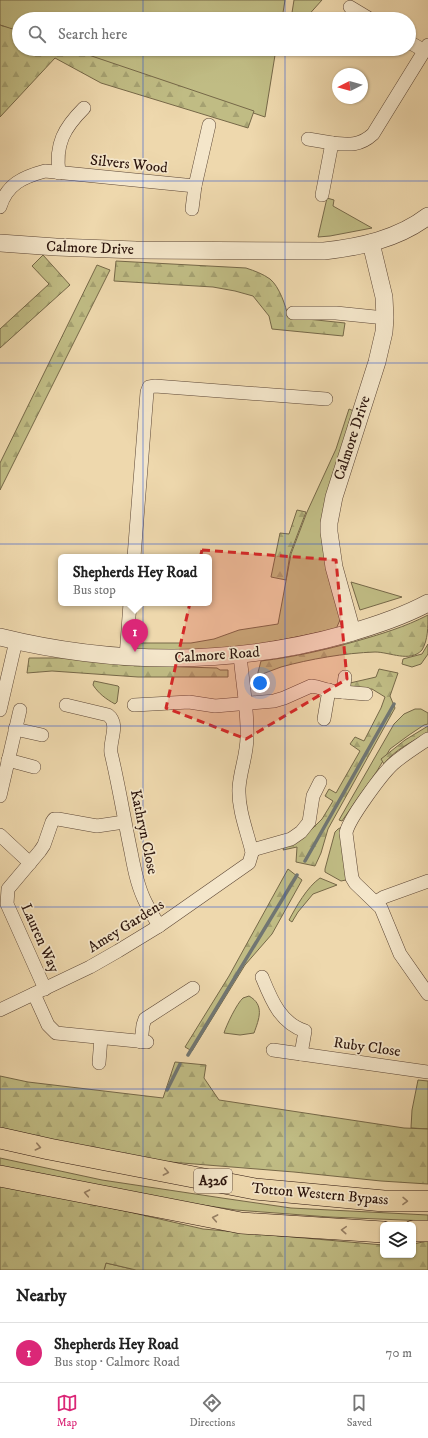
<!DOCTYPE html>
<html lang="en">
<head>
<meta charset="utf-8">
<style>
	body { margin:0; font-family:"IM FELL DW Pica",serif; background:#f2f2f2; color:#222 }
	.controls { position:absolute; right:12px; bottom:12px; display:grid; overflow:hidden; border-radius:6px; box-shadow:0 1px 3px #0004 }
	.controls button { width:36px; height:36px; display:grid; place-items:center; padding:0; border:0; border-bottom:1px solid #e0e0e0; background:#fff; color:#222; font:20px sans-serif }
	.compass { position:absolute; left:332px; top:68px; width:36px; height:36px; border-radius:50%; background:#fff; box-shadow:0 1px 3px #0004; rotate:264deg }
	.you { position:absolute; left:260px; top:683px; width:14px; height:14px; margin:-10px; border:3px solid #fff; border-radius:50%; background:#1a73e8; box-shadow:0 0 0 6px #1a73e833 }
	.badge { display:grid; place-items:center; width:26px; height:26px; border-radius:50%; background:#db2777; color:#fff; font-size:13px; font-weight:700 }
	.pin { position:absolute; translate:-50% -33px; filter:drop-shadow(0 1px 2px #0008) }
	.pin::after { content:''; position:absolute; top:21px; width:14px; height:12px; background:inherit; clip-path:polygon(0 0,100% 0,50% 100%) }
	.popup { position:absolute; left:58px; top:554px; width:154px; height:52px; box-sizing:border-box; display:grid; place-content:center; border-radius:6px; background:#fff; filter:drop-shadow(0 1px 3px #0005); font-size:13px; white-space:nowrap; color:#767676 }
	.popup b { font-size:15px; color:#222 }
	.popup::after { content:''; position:absolute; left:50%; top:100%; margin-left:-8px; border:8px solid transparent; border-top-color:#fff }
	.list { margin:0; padding:0; list-style:none }
	h2 { display:flex; justify-content:space-between; align-items:center; height:52px; margin:0; padding:0 16px; font-size:17px }
	h2 small { font-size:13px; font-weight:400; color:#767676 }
	.list li { display:grid; grid-template-columns:26px 1fr auto; gap:12px; align-items:center; box-sizing:border-box; height:60px; padding:0 16px; border-top:1px solid #e0e0e0 }
	.list b { display:block; font-size:15px; white-space:nowrap }
	.list p { margin:0; font-size:13px; white-space:nowrap; color:#767676 }
	.list em { font-size:13px; font-style:normal; color:#767676 }
	.icon { flex:none; width:22px; height:22px; fill:none; stroke:currentColor; stroke-width:2; stroke-linecap:round; stroke-linejoin:round }
	.map { position:relative; flex:none; width:428px; height:1270px; overflow:hidden }
	.search { position:absolute; background:#fff; box-shadow:0 1px 3px #0004; left:12px; right:12px; top:12px; height:44px; display:flex; align-items:center; gap:10px; box-sizing:border-box; padding:0 14px; border-radius:22px; color:#767676; font-size:15px }
	.sheet { height:112px; background:#fff }
	nav { display:flex; justify-content:space-around; align-items:center; box-sizing:border-box; height:56px; border-top:1px solid #e0e0e0; background:#fff; font-size:11px; color:#767676 }
	nav a { display:grid; justify-items:center; gap:2px }
	nav .on { color:#db2777 }
	.map>svg:first-child { display:block }
</style>
</head>
<body>
<div class="map">
<svg width="428" height="1270" viewBox="0 0 428 1270">
	<defs>
		<pattern id="forest-firs" width="22" height="20" patternUnits="userSpaceOnUse"><rect width="22" height="20" fill="#c0bc84"/><path d="M5 1l3.5 6h-7zM16 11l3.5 6h-7z" fill="#a5a171"/></pattern>
	</defs>
	<rect width="100%" height="100%" fill="#eed8ad"/>
	<filter id="stains"><feTurbulence type="fractalNoise" baseFrequency=".005" numOctaves="4"/><feColorMatrix values="0 0 0 0 .2 0 0 0 0 .09 0 0 0 0 .02 0 0 0 .5 -.17"/></filter>
	<radialGradient id="worn" r=".72"><stop offset=".6" stop-color="#630" stop-opacity="0"/><stop offset="1" stop-color="#630" stop-opacity=".3"/></radialGradient>
	<!-- green -->
	<g fill="#c0bc84" stroke="#766848">
		<polygon points="0,0 285,0 282,19 19,19 19,32 0,25"/>
		<polygon points="294,0 322,0 305,19 291,19"/>
		<polygon points="68,49 276,49 265,117"/>
		<polygon points="327,198 334,200 333,206 372,228 330,236 318,237"/>
		<polygon points="349,409 356,412 328,495 340,620 336,629 236,649 133,650 133,643 191,643 214,639 239,630 278,624 291,554 307,512 336,449"/>
		<polygon points="351,582 402,597 360,610"/>
		<polygon points="428,644 428,654 421,664 412,667 402,664 403,659 422,654"/>
		<path d="M 94,681 L 118,686 L 119,687 L 117,702 L 115,704 C 106,699 99,694 93,685 Z"/>
		<polygon points="415,709 421,709 428,713 428,724 424,725 409,735 390,749 377,771 342,821 339,820 394,724 404,714"/>
		<polygon points="342,827 346,880 341,881 325,872 325,869 335,832 338,829"/>
		<path d="M 320,878 L 337,885 L 313,894 L 298,912 L 292,922 L 289,920 C 296,907 307,887 320,878 Z"/>
		<path d="M 249,996 C 265,1005 259,1019 254,1033 L 240,1035 L 224,1033 C 226,1026 237,1003 243,998 C 245,997 247,997 249,996 Z"/>
		<polygon points="418,1080 428,1081 428,1129 411,1128 412,1110"/>
		<polygon points="0,1158 102,1180 222,1198 291,1208 428,1215 428,1221 329,1217 236,1210 168,1200 0,1166"/>
		<polygon points="106,1263 136,1270 104,1270"/>
	</g>
	<!-- forest -->
	<g fill="url(#forest-firs)" stroke="#766848">
		<polygon points="0,25 19,31 19,49 71,49 254,111 248,128 101,83 55,58 0,117"/>
		<polygon points="43,255 70,285 0,348 0,329 49,284 32,266"/>
		<path d="M 116,261 L 246,268 C 255,271 263,274 270,279 C 279,286 286,306 288,317 L 345,323 L 343,336 L 272,329 L 269,316 L 253,296 L 235,291 L 213,287 L 114,281 Z"/>
		<polygon points="97,265 110,270 0,490 0,463"/>
		<polygon points="297,510 306,512 290,554 286,580 271,577 280,533 289,534"/>
		<path d="M 428,615 C 428,627 428,640 422,650 C 410,663 390,652 375,652 C 345,653 310,659 281,667 C 273,670 265,673 257,676 L 261,661 C 294,657 325,650 357,641 C 381,634 405,627 428,615 Z"/>
		<polygon points="29,658 64,658 124,665 217,668 220,670 228,670 228,677 138,677 52,671 27,673"/>
		<polygon points="379,669 398,673 390,696 395,708 328,829 321,853 315,866 296,862 297,847 283,850 285,846 306,835 322,819 333,801 325,796 329,789 336,793 360,751 350,744 355,737 364,741 381,708 385,697 372,689 348,690 350,683 376,677"/>
		<path d="M 428,726 L 428,733 C 412,742 395,749 384,764 L 381,759 L 405,740 Z"/>
		<polygon points="288,869 302,880 272,934 245,965 192,1051 185,1047 229,976"/>
		<polygon points="175,1062 206,1065 204,1078 219,1100 404,1128 428,1129 428,1184 381,1181 294,1172 145,1160 0,1129 0,1076 28,1082 163,1098"/>
		<polygon points="0,1185 125,1211 203,1229 383,1245 383,1255 413,1255 413,1244 428,1241 428,1270 136,1270 106,1263 104,1270 0,1270"/>
	</g>
	<g fill="none" stroke-linecap="round" stroke-linejoin="round">
		<!-- stream -->
		<g stroke="#717672" stroke-width="3.5">
			<polyline points="305,861 394,704"/>
			<polyline points="188,1055 297,875"/>
			<polyline points="167,1090 180,1064"/>
		</g>
		<defs>
			<g id="minor">
				<polyline points="350,7 370,19"/>
				<polyline points="409,42 423,50"/>
				<polyline points="308,139 332,143"/>
				<path d="M 59,173 C 55,144 64,128 84,108"/>
				<path d="M 322,195 L 332,143 C 349,145 360,146 373,134 L 428,45"/>
				<path d="M 0,207 C 7,184 23,177 45,171 L 195,186"/>
				<polyline points="192,209 195,186 209,125"/>
				<polyline points="293,313 336,313 385,318"/>
				<polyline points="134,557 147,392 149,387 155,386 326,399"/>
				<polyline points="126,657 130,603"/>
				<polyline points="343,692 345,677"/>
				<path d="M 66,705 L 108,715 C 120,724 109,741 111,753 C 119,786 124,819 131,852 C 134,868 137,884 144,899 C 148,908 154,917 159,926"/>
				<polyline points="134,705 189,702 215,706 274,701 284,698 311,686 317,687 331,691 366,694"/>
				<polyline points="0,710 16,641"/>
				<polyline points="324,719 329,690"/>
				<polyline points="15,729 42,735"/>
				<path d="M 428,739 C 416,747 403,755 393,764 C 382,774 348,820 346,833 L 352,878 L 355,883 L 381,908 L 400,954 L 428,994"/>
				<polyline points="8,760 34,767"/>
				<polyline points="0,796 20,710"/>
				<polyline points="0,835 30,863"/>
				<polyline points="252,850 291,839 301,832 309,822 313,796 320,782"/>
				<polyline points="376,902 384,897 428,881"/>
				<path d="M 262,977 C 271,999 280,1023 305,1031 L 301,1054"/>
				<polyline points="45,989 7,904 8,889 40,851 44,845 52,822 54,819 58,819 97,826 124,822"/>
				<polyline points="34,994 48,1025 56,1033 147,1042"/>
				<path d="M 0,1010 L 90,967 L 118,951 L 159,926 L 249,863 L 252,853 L 251,848 C 246,829 238,808 239,788 C 240,771 247,755 247,737 C 248,710 242,681 240,654"/>
				<polyline points="141,1042 143,1025 145,1019 193,988"/>
				<polyline points="273,1050 428,1072"/>
				<polyline points="99,1063 101,1038"/>
			</g>
			<g id="tertiary">
				<path d="M 0,243 L 56,247 L 136,250 L 324,251 C 360,247 398,239 428,216"/>
				<polyline points="352,632 334,567 329,532 329,523 334,497 377,362 384,332 385,318 384,297 371,243"/>
				<path d="M 0,637 C 113,665 233,666 346,634 C 374,626 402,617 428,603"/>
			</g>
			<g id="primary">
				<polyline points="0,1138 49,1149 255,1189 384,1201 428,1201"/>
				<polyline points="0,1176 241,1223 383,1232"/>
				<polyline points="413,1231 428,1231"/>
			</g>
		</defs>
		<!-- minor casing -->
		<use href="#minor" stroke="#5c4635" stroke-width="14"/>
		<!-- tertiary casing -->
		<use href="#tertiary" stroke="#5c4635" stroke-width="18"/>
		<!-- primary casing -->
		<use href="#primary" stroke="#2c150d" stroke-width="22"/>
		<!-- minor -->
		<use href="#minor" stroke="#f4e6ca" stroke-width="13"/>
		<!-- tertiary -->
		<use href="#tertiary" stroke="#f4e6ca" stroke-width="17"/>
		<!-- primary -->
		<use href="#primary" stroke="#eed8ad" stroke-width="21"/>
	</g>
	<!-- one-way arrows -->
	<defs><path id="oneway-chevron" d="M-2-3.5L2.5 0L-2 3.5" fill="none" stroke-width="1.6" stroke-linecap="round" stroke-linejoin="round"/></defs>
	<g stroke="#978065">
		<use href="#oneway-chevron" transform="translate(38 1147) rotate(13)"/>
		<use href="#oneway-chevron" transform="translate(166 1172) rotate(11)"/>
		<use href="#oneway-chevron" transform="translate(87 1193) rotate(-169)"/>
		<use href="#oneway-chevron" transform="translate(405 1201) rotate(1)"/>
		<use href="#oneway-chevron" transform="translate(215 1218) rotate(-169)"/>
		<use href="#oneway-chevron" transform="translate(344 1230) rotate(-176)"/>
	</g>
	<!-- marked area -->
	<path fill="#d62828" fill-opacity="0.2" stroke="#d62828" stroke-width="3" stroke-dasharray="8 5" stroke-linejoin="round" d="M 202,550 L 336,560 L 347,679 L 246,739 L 166,708 Z"/>
	<!-- grid -->
	<path fill="none" stroke="#1d4ed8" stroke-width="1" stroke-opacity="0.55" d="M 143,0 L 143,19M 285,0 L 285,19M 143,49 L 143,1270M 285,49 L 285,1270M 0,181 L 428,181M 0,363 L 428,363M 0,544 L 428,544M 0,726 L 428,726M 0,907 L 428,907M 0,1089 L 428,1089"/>
	<g text-anchor="middle" dominant-baseline="central" stroke-width="3.5" stroke-linejoin="round" paint-order="stroke">
		<!-- shield labels -->
		<rect fill="#f4e6ca" stroke="#685446" stroke-width="1" x="194" y="1169" width="38" height="24" rx="3"/>
		<g font-size="14" font-weight="bold" fill="#2c150d">
			<text x="213" y="1181">A326</text>
		</g>
		<!-- street labels -->
		<g font-size="15" fill="#2c150d" stroke="#f4e6ca">
			<text transform="translate(129 164) rotate(6)">Silvers Wood</text>
			<text transform="translate(90 248) rotate(2)">Calmore Drive</text>
			<text transform="translate(352 438) rotate(-72)">Calmore Drive</text>
			<text transform="translate(217 655) rotate(-4)">Calmore Road</text>
			<text transform="translate(144 832) rotate(78)">Kathryn Close</text>
			<text transform="translate(126 926) rotate(-32)">Amey Gardens</text>
			<text transform="translate(40 938) rotate(66)">Lauren Way</text>
			<text transform="translate(367 1047) rotate(8)">Ruby Close</text>
			<text transform="translate(320 1194) rotate(5)">Totton Western Bypass</text>
		</g>
	</g>
	<rect width="100%" height="100%" filter="url(#stains)"/>
	<rect width="100%" height="100%" fill="url(#worn)"/>
</svg>
<div class="controls">
<button><svg class="icon" aria-label="layers" viewBox="0 0 24 24"><path d="M12 4l9 5-9 5-9-5zM3 14l9 5 9-5"/></svg></button>
</div>
<svg class="compass" viewBox="-18 -18 36 36"><path d="M0-13l5 13h-10z" fill="#e53935"/><path d="M0 13l5-13h-10z" fill="#767676"/></svg>
<div class="you"></div>
<div class="pin badge" style="left:135px;top:652px">1</div>
<div class="popup"><b>Shepherds Hey Road</b>Bus stop</div>
<div class="search"><svg class="icon" aria-label="search" viewBox="0 0 24 24"><circle cx="10" cy="10" r="6"/><path d="M15 15l6 6"/></svg>Search here</div>
</div>
<section class="sheet">
<h2>Nearby<small></small></h2>
<ul class="list">
<li><span class="badge">1</span><div><b>Shepherds Hey Road</b><p>Bus stop · Calmore Road</p></div><em>70 m</em></li>
</ul>
</section>
<nav>
<a class="on"><svg class="icon" aria-label="map" viewBox="0 0 24 24"><path d="M3 6l6-2 6 2 6-2v14l-6 2-6-2-6 2zM9 4v14M15 6v14"/></svg>Map</a>
<a><svg class="icon" aria-label="directions" viewBox="0 0 24 24"><path d="M12 3l9 9-9 9-9-9zM9 14v-3h6M13 9l2 2-2 2"/></svg>Directions</a>
<a><svg class="icon" aria-label="saved" viewBox="0 0 24 24"><path d="M7 4h10v16l-5-4-5 4z"/></svg>Saved</a>
</nav>
</body>
</html>
